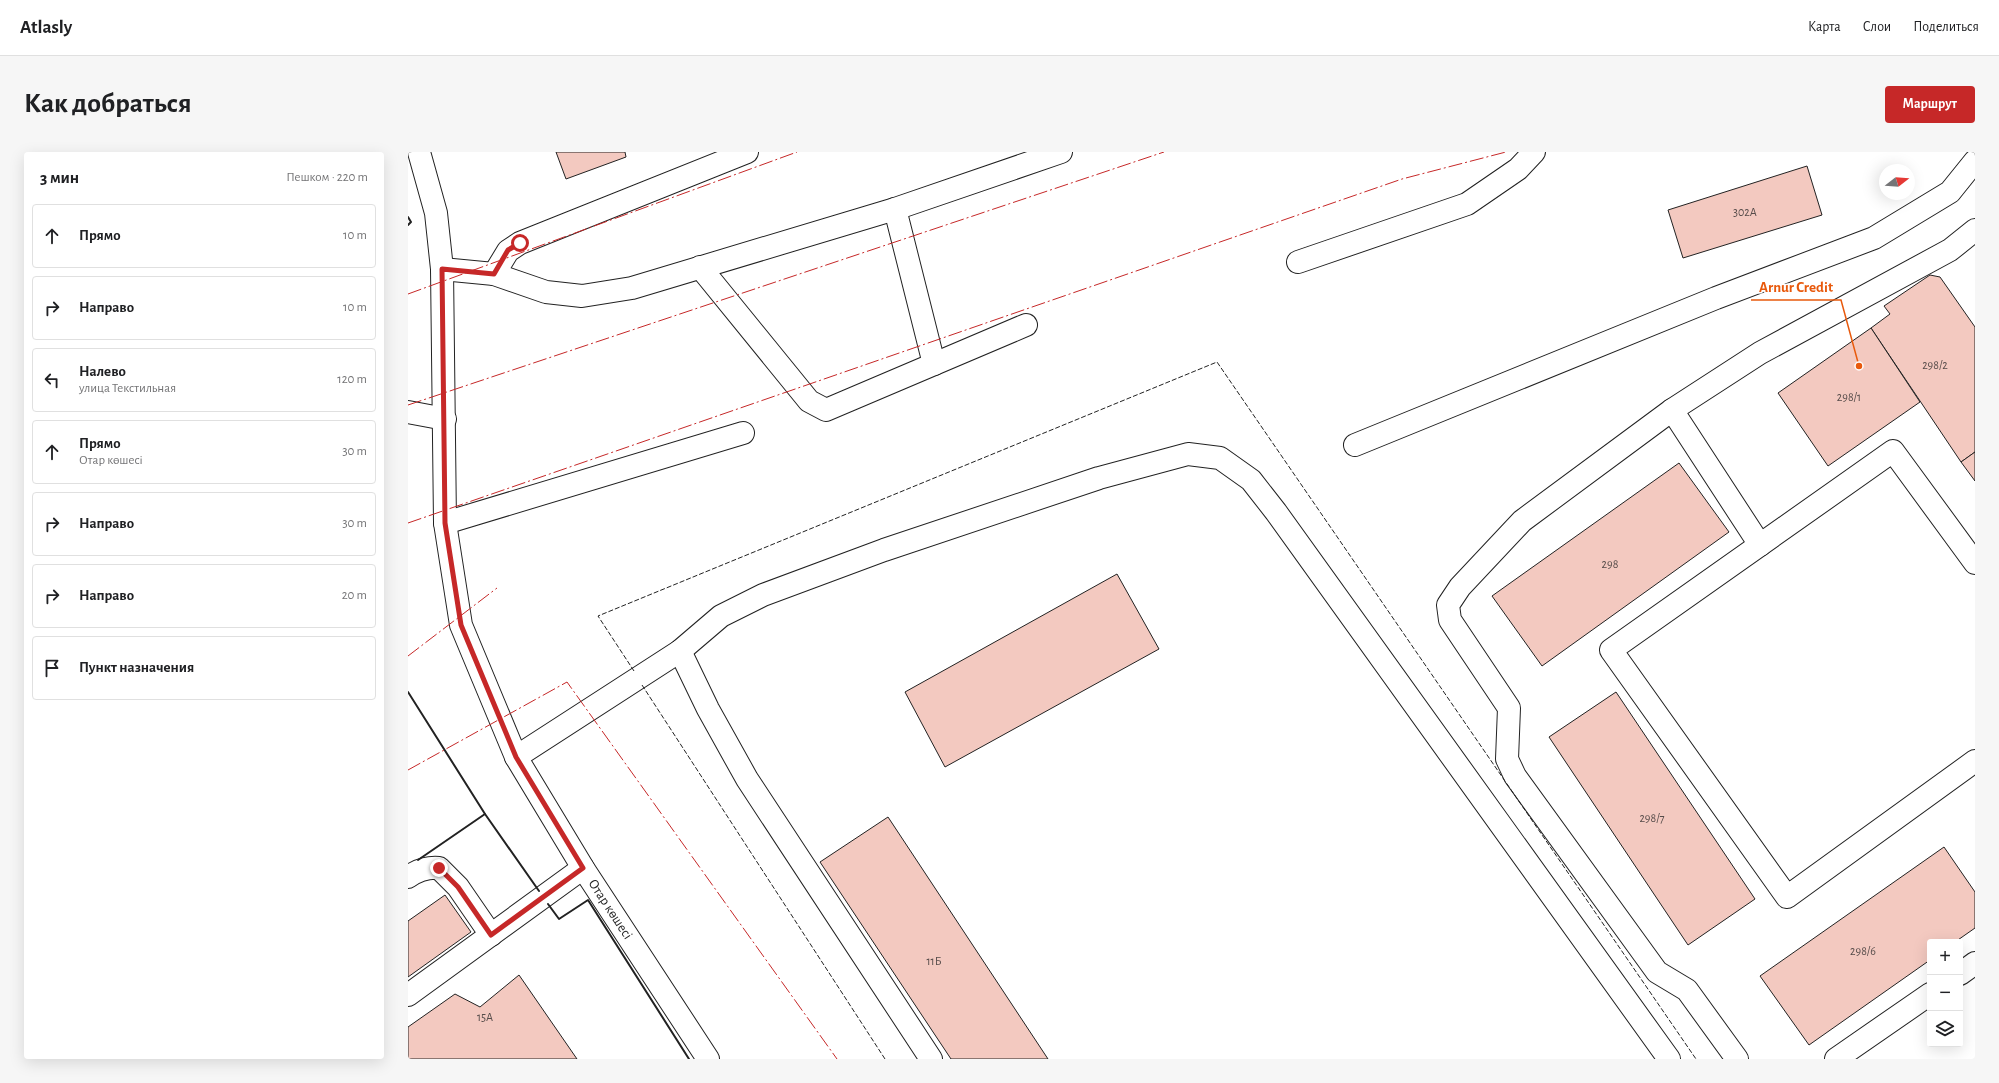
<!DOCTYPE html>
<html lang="ru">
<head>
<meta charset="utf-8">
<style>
	body { margin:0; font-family:"Alegreya Sans",sans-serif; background:#f6f6f6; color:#202124 }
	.controls { position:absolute; right:12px; bottom:12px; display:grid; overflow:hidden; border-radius:4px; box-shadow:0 4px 16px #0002 }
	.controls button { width:36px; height:36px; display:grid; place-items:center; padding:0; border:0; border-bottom:1px solid #e0e0e0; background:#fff; color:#202124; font:20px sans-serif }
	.compass { position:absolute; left:1471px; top:12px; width:36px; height:36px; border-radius:50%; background:#fff; box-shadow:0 4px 16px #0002; rotate:73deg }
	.stop { position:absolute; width:12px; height:12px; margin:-9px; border:3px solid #c62828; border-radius:50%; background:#fff }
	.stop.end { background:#c62828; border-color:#fff; box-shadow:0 1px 4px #0008 }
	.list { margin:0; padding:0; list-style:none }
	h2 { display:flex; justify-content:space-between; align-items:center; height:52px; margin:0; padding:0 16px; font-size:17px }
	h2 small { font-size:13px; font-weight:400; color:#757577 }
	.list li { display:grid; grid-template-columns:26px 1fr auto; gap:12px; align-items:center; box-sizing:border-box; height:64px; margin:0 8px 8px; padding:0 8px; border:1px solid #e0e0e0; border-radius:4px }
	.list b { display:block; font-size:15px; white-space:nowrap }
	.list p { margin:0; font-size:13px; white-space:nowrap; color:#757577 }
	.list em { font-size:13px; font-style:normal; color:#757577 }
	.icon { flex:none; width:22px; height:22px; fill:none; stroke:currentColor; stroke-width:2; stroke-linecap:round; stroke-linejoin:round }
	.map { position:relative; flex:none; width:1567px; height:907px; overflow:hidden; border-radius:4px }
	header { display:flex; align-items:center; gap:24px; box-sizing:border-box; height:56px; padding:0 20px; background:#fff; border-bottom:1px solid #e0e0e0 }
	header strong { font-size:19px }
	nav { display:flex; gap:22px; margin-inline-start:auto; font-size:14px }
	.intro { display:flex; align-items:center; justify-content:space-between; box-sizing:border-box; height:96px; padding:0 24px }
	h1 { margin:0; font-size:28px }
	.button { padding:10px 18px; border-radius:4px; background:#c62828; color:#fff; font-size:14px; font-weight:700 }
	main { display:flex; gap:24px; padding:0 24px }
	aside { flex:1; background:#fff; border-radius:4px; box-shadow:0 4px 16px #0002 }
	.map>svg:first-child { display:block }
</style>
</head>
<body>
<header>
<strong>Atlasly</strong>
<nav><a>Карта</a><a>Слои</a><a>Поделиться</a></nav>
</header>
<div class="intro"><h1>Как добраться</h1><a class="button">Маршрут</a></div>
<main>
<aside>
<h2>3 мин<small>Пешком · 220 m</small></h2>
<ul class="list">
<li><svg class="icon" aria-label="ahead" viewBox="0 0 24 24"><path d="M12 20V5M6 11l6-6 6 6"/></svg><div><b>Прямо</b></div><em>10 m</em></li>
<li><svg class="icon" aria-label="right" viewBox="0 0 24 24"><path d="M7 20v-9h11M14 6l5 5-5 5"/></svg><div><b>Направо</b></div><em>10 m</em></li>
<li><svg class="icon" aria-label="left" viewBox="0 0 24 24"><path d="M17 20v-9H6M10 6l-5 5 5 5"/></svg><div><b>Налево</b><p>улица Текстильная</p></div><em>120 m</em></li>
<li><svg class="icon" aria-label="ahead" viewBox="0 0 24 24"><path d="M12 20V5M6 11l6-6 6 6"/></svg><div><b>Прямо</b><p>Отар көшесі</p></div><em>30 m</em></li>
<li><svg class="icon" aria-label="right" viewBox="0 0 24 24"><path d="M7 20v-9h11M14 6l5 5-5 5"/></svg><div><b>Направо</b></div><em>30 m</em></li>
<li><svg class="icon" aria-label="right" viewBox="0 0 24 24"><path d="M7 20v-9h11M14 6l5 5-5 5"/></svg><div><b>Направо</b></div><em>20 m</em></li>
<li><svg class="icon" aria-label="arrive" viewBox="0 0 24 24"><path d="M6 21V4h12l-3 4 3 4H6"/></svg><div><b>Пункт назначения</b></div></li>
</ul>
</aside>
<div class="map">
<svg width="1567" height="907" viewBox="0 0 1567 907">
	<rect width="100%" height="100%" fill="#fff"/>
	<!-- building -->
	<g fill="#f3c9c0" stroke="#222">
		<polygon points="148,0 217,0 218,5 158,27"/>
		<polygon points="1399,14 1414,63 1275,106 1260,58"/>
		<polygon points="1522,123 1532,125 1567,175 1567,300 1553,310 1463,176 1482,162 1476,154"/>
		<polygon points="1463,176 1512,250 1420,314 1370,241"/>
		<polygon points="1567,300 1567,329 1553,310"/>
		<polygon points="1271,311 1321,380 1134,514 1084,444"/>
		<polygon points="709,422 751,497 537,615 497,540"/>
		<polygon points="1208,540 1347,747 1280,793 1141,585"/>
		<polygon points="480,665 640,907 543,907 412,710"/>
		<polygon points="1536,695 1567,740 1567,776 1547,790 1522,790 1522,808 1401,893 1352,824"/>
		<polygon points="37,743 63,780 0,825 0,769"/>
		<polygon points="111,823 169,907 0,907 0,875 47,842 72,855"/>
	</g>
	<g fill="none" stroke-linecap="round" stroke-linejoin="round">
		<defs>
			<g id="minor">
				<path id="s1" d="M 11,0 L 28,61 L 34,117 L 37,371 L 53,473 L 108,605 L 175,716 L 300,907"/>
				<polyline points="487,57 526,212"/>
				<polyline points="890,110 1059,52 1110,17 1126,0"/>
				<polyline points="292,115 401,249 418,258 618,173"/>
				<polyline points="34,117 86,122 138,140 174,144 224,136 487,57 653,0"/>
				<polyline points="86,122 100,99 112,91 339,0"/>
				<polyline points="1264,258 1114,369 1052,435 1040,453 1042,468 1101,556 1099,607 1107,624 1249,820 1279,838 1329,907"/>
				<polyline points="0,260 37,267"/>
				<polyline points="947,293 1308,146 1466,86 1542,40 1567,9"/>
				<polyline points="37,371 335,281"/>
				<polyline points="1352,393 1264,258 1352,201 1542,98 1567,78"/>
				<polyline points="1567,411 1485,299 1203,498 1379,745 1567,609"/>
				<polyline points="272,499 300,557 339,627 523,907"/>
				<polyline points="108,605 272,499 313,464 355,443 476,398 691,326 780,302 812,306 843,328 868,360 1261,907"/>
				<path d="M 0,725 C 10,718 19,715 31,716 L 50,735 L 83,783"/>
				<polyline points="1552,822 1567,811"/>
				<polyline points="0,843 175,716"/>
				<polyline points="1428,907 1522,842"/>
			</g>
		</defs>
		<!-- minor casing -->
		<use href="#minor" stroke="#222" stroke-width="24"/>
		<!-- minor -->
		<use href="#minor" stroke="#fff" stroke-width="22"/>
		<!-- fence -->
		<g stroke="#222" stroke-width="1" stroke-dasharray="5 2" stroke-linecap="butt">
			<polyline points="226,519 190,464 809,210 1288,907"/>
			<polyline points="234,533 477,907"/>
		</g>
		<!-- wall -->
		<g stroke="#222" stroke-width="2">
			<polyline points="0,65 3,70 0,73"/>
			<polyline points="0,540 77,662 131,739"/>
			<polyline points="10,708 77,662"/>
			<polyline points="140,752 151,767 180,748 281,907"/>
		</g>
		<!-- power -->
		<g stroke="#c62828" stroke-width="1" stroke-dasharray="14 3 2 3" stroke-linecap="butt">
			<polyline points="0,142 389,0"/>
			<polyline points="0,253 756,0"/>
			<polyline points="0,371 994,27 1098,0"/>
			<polyline points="0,504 89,436"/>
			<polyline points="0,618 159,530 429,907"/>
		</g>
	</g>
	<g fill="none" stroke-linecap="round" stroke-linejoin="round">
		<!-- route -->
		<polyline stroke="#c62828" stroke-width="5" points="31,716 50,735 83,783 175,716 108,605 53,473 37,371 34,117 86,122 100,98 112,91"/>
	</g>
	<g text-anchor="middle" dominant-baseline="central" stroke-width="3" stroke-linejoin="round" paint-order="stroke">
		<!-- number labels -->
		<g font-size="12" fill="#564c4a">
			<text x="1337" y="60">302А</text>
			<text x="1527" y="213">298/2</text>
			<text x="1441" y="245">298/1</text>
			<text x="1202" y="412">298</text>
			<text x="1244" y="666">298/7</text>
			<text x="1455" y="799">298/6</text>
			<text x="526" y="809">11Б</text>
			<text x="77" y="865">15А</text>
		</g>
		<!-- street labels -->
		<g font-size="14" fill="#222" stroke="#fff">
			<text stroke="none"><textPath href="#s1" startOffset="799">Отар көшесі</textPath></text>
		</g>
	</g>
	<!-- callouts -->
	<path fill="none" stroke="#e8590c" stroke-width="1.5" d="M1451 214L1433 148H1343"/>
	<circle fill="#e8590c" stroke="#fff" stroke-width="1.5" cx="1451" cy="214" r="4"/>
	<g font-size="15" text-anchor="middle" font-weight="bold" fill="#e8590c" stroke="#fff" stroke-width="3" stroke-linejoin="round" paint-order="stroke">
		<text x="1388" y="140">Arnur Credit</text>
	</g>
</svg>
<div class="controls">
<button>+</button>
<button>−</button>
<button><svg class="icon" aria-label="layers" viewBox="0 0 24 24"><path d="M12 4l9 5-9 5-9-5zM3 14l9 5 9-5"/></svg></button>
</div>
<svg class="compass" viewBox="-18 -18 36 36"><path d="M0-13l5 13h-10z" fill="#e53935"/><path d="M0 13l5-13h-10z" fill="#757577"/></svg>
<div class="stop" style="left:112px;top:91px"></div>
<div class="stop end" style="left:31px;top:716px"></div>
</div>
</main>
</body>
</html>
